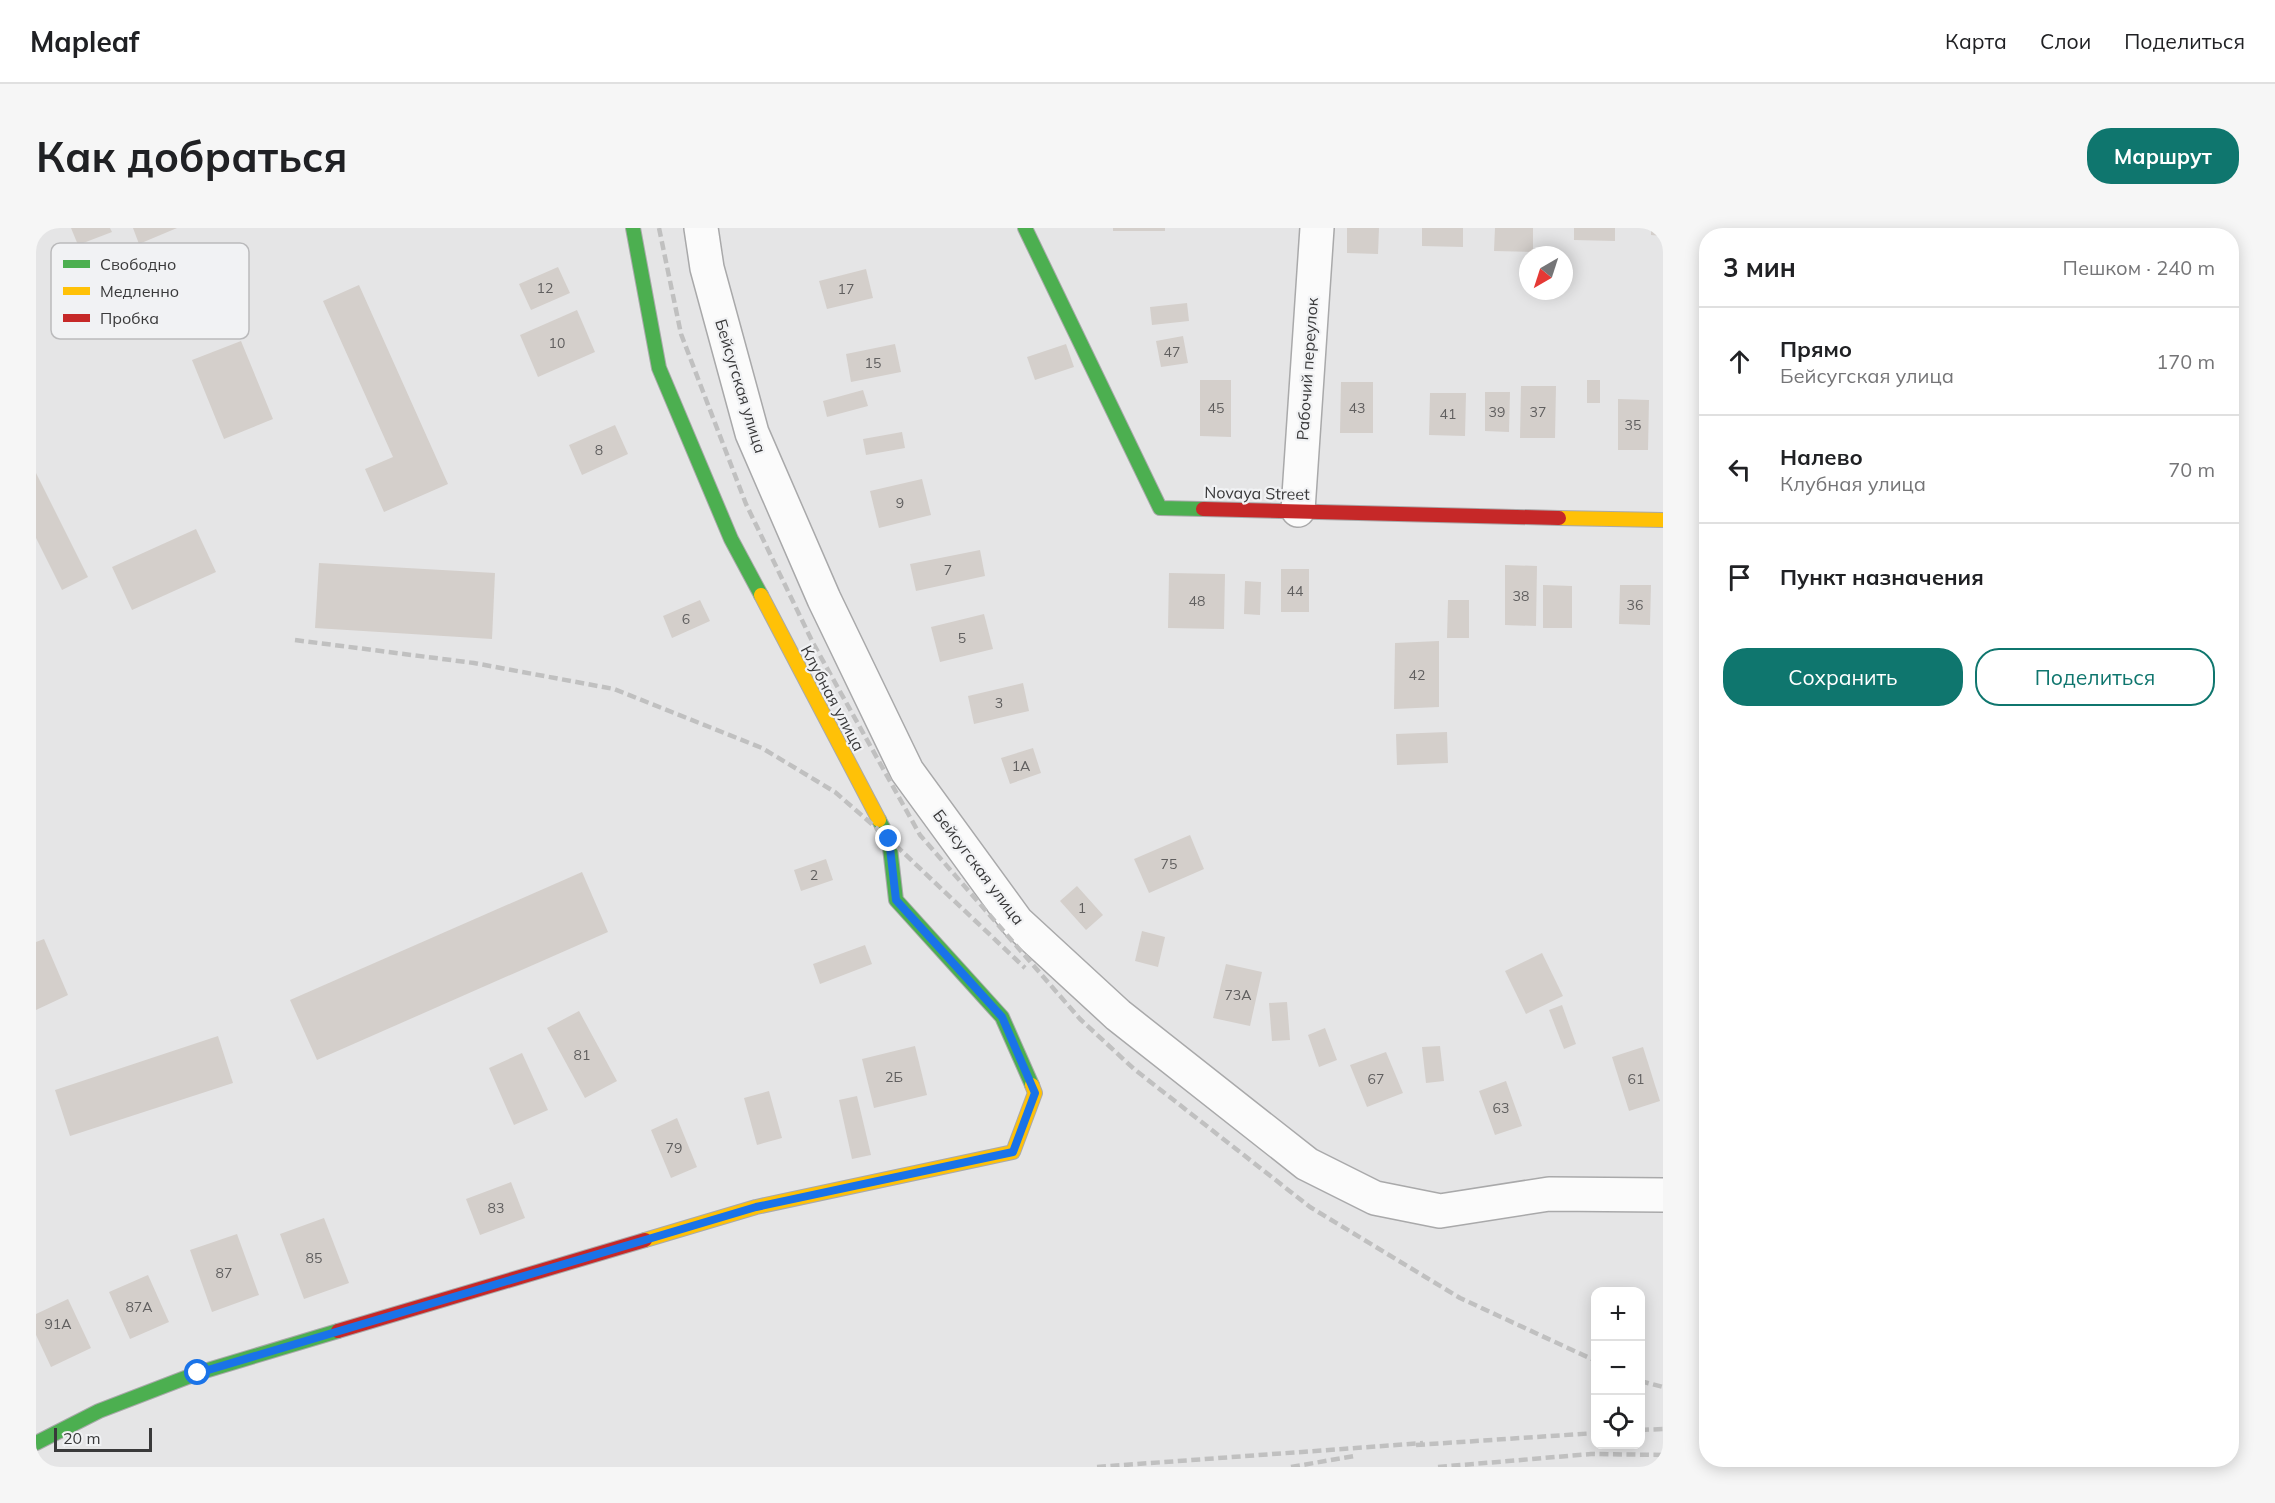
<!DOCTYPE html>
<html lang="ru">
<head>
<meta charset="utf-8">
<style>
	body { margin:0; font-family:Mulish,sans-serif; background:#f6f6f6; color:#202124 }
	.controls { position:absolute; right:18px; bottom:18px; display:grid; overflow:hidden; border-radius:12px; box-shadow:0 3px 15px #0003 }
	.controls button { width:54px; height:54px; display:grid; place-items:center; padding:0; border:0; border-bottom:2px solid #e0e0e0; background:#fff; color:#202124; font:30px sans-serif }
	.compass { position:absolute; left:1483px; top:18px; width:54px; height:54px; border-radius:50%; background:#fff; box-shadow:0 3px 15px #0003; rotate:219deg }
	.scale { position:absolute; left:18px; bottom:15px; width:98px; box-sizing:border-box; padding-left:6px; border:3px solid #39393a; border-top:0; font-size:16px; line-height:21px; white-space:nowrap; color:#39393a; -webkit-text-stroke:4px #f1f2f4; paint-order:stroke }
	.stop { position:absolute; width:18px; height:18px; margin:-14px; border:4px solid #1a73e8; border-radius:50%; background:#fff }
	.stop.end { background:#1a73e8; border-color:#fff; box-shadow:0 2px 6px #0008 }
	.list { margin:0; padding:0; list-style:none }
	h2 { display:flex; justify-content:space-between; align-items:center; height:78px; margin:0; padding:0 24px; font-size:26px }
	h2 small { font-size:20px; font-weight:400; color:#757577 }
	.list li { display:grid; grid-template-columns:39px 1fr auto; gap:18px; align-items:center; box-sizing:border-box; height:108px; padding:0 24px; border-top:2px solid #e0e0e0 }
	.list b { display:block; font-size:22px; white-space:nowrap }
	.list p { margin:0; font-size:20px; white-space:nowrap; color:#757577 }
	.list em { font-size:20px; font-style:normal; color:#757577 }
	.actions { display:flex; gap:12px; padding:18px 24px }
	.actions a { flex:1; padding:14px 0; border:2px solid #0f766e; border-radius:24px; text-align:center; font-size:21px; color:#0f766e }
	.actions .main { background:#0f766e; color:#fff }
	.icon { flex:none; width:33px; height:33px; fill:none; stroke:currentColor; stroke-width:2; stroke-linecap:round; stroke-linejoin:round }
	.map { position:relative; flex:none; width:1627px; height:1239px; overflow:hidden; border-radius:24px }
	header { display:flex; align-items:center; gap:36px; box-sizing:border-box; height:84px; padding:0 30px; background:#fff; border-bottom:2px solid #e0e0e0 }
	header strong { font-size:28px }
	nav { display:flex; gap:33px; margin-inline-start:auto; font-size:21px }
	.intro { display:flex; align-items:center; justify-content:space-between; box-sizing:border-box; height:144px; padding:0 36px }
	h1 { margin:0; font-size:42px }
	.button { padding:15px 27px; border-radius:24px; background:#0f766e; color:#fff; font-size:21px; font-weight:700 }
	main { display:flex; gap:36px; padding:0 36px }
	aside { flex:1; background:#fff; border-radius:24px; box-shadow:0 3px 15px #0003 }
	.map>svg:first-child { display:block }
</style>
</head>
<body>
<header>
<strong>Mapleaf</strong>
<nav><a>Карта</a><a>Слои</a><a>Поделиться</a></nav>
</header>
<div class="intro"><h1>Как добраться</h1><a class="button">Маршрут</a></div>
<main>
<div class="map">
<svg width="1627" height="1239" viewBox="0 0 1627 1239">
	<rect width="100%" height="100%" fill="#e5e5e6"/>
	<!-- building -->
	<g fill="#d4cfcb">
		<polygon points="35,0 74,0 76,4 42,17"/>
		<polygon points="97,0 141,0 103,16"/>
		<rect x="1077" y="0" width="52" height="3"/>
		<polygon points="1311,0 1343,0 1342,26 1311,25"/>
		<polygon points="1386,0 1427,0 1427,19 1386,18"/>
		<polygon points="1459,0 1497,0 1497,24 1458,23"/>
		<polygon points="1538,0 1579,0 1579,13 1538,12"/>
		<polygon points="1615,0 1627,0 1627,8 1615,7"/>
		<polygon points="522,39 534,65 495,82 483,56"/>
		<polygon points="830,41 837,70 791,81 783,53"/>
		<polygon points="323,57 412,256 348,284 329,241 357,229 287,73"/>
		<polygon points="1151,75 1153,93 1116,97 1114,79"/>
		<polygon points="541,82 559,124 502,149 484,107"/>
		<polygon points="1147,108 1152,135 1125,139 1120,113"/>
		<polygon points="205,113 237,191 188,211 156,132"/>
		<polygon points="859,116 865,144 815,154 810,126"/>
		<polygon points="1030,116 1038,139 999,152 991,129"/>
		<polygon points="1164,152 1195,152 1195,209 1164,208"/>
		<rect x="1551" y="152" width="13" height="23"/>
		<polygon points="1305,154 1337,154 1337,205 1304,205"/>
		<polygon points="1485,158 1520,158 1519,210 1484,210"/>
		<polygon points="827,162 832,178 791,189 787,173"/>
		<polygon points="1449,164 1474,164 1473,204 1449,203"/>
		<polygon points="1394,165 1430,165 1429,208 1393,207"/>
		<polygon points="1582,171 1613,172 1612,222 1582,222"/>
		<polygon points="579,197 592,226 546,247 533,217"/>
		<polygon points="866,204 869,220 830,227 827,211"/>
		<polygon points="0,245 52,349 26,362 0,310"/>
		<polygon points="886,251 895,287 843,300 834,263"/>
		<polygon points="160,301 180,344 96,382 76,339"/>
		<polygon points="944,322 949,348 880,363 874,336"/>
		<polygon points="283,335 459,345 456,411 279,400"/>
		<polygon points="1469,337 1501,338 1500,398 1469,397"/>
		<rect x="1245" y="341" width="28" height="43"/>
		<polygon points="1133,345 1189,346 1188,401 1132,400"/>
		<polygon points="1209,353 1225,354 1224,387 1208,386"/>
		<polygon points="1507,357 1536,358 1536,400 1507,400"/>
		<polygon points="1584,357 1615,357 1614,397 1583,396"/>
		<polygon points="664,372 674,393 636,410 627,388"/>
		<polygon points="1412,372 1433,372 1433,410 1411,410"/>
		<polygon points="948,386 957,421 904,434 895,399"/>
		<polygon points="1403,413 1403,479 1358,481 1359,415"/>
		<polygon points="987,455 993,483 938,496 932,468"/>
		<polygon points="1411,504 1412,535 1361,537 1360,506"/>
		<polygon points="997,520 1005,545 974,556 965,530"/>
		<polygon points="1154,607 1168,641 1113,665 1098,631"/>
		<polygon points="790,631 797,652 765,663 758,642"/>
		<polygon points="546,644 572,704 281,832 254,772"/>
		<polygon points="1041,658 1067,687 1050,702 1024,673"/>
		<polygon points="1106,703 1129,709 1122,739 1099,733"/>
		<polygon points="8,711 32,767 0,782 0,714"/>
		<polygon points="829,717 836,736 784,756 777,736"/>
		<polygon points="1506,725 1527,768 1490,786 1469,743"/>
		<polygon points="1190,736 1226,744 1214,798 1177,790"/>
		<polygon points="1251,774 1254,812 1236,813 1233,775"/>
		<polygon points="1526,777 1540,816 1528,821 1513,782"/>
		<polygon points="543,783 581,853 549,870 511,800"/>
		<polygon points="1289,800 1301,832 1283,839 1272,807"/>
		<polygon points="182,808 197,855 34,908 19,862"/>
		<polygon points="879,818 891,867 838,880 826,831"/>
		<polygon points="1404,818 1408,853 1390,855 1386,819"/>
		<polygon points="1607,819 1624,873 1593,883 1576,829"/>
		<polygon points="1350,824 1367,865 1331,879 1314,837"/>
		<polygon points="486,825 512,882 478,897 453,840"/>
		<polygon points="1470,853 1486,898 1459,907 1443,863"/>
		<polygon points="733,863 746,910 721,917 708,870"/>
		<polygon points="821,868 835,927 816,931 803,872"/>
		<polygon points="641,890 661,939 635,950 615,902"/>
		<polygon points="475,954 489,990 444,1007 430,971"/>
		<polygon points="288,990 313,1055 268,1071 244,1006"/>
		<polygon points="201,1006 223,1067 176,1084 154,1022"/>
		<polygon points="112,1047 133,1094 94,1111 73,1064"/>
		<polygon points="32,1071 55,1120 15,1139 0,1107 0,1086"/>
	</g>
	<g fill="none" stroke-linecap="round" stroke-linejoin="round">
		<defs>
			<g id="street">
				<polyline points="665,0 671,40 716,205 788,371 871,543 981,694 1082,787 1271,936 1339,970 1404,983 1513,966 1627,967"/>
				<polyline points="1262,282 1281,0"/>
			</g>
			<g id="fast">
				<polyline points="597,0 623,140 695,311 725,367"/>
				<polyline points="989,0 1124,280 1167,281"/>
				<polyline points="843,592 853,611 860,672 966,789 996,857"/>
				<polyline points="0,1215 63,1183 162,1145 302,1103"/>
			</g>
			<g id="slow">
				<polyline points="1523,290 1627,292"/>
				<polyline points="725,367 843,592"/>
				<polyline points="609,1012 720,979 977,924 999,865 996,857"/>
			</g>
			<g id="jam">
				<polyline points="1167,281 1523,290"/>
				<polyline points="302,1103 609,1012"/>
			</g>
		</defs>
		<!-- street casing -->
		<use href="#street" stroke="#a9a9aa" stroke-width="36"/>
		<!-- fast casing -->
		<use href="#fast" stroke="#a9a9aa" stroke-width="16"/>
		<!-- slow casing -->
		<use href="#slow" stroke="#a9a9aa" stroke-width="16"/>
		<!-- jam casing -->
		<use href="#jam" stroke="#a9a9aa" stroke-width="16"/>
		<!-- street -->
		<use href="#street" stroke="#fbfbfb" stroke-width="33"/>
		<!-- fast -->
		<use href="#fast" stroke="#4caf50" stroke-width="14"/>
		<!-- slow -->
		<use href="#slow" stroke="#ffc107" stroke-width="14"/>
		<!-- jam -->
		<use href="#jam" stroke="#c62828" stroke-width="14"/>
		<!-- rail -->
		<g stroke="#c0c0c0" stroke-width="4.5" stroke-dasharray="9 4.5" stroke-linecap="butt">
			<polyline points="623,0 645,106 710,276 777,415 884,607 1044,791 1098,841 1274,979 1424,1070 1560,1133"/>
			<polyline points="259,412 438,435 578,461 726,520 799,564 853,611 989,740"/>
			<polyline points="1604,1153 1627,1159"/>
			<polyline points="1604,1202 1627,1201"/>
			<polyline points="1380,1217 1560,1205"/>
			<polyline points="1061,1239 1387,1215"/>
			<polyline points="1255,1239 1318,1228"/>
			<polyline points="1402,1239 1555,1226 1627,1227"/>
		</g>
	</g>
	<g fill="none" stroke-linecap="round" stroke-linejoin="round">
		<!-- route -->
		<polyline stroke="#1a73e8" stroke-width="8" points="162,1145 720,979 977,924 999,865 966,789 860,672 853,611"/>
	</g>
	<g text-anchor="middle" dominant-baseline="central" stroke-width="4.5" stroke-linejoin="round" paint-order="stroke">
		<!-- number labels -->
		<g font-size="14" fill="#605f5f">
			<text x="509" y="60">12</text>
			<text x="810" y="61">17</text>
			<text x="521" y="115">10</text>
			<text x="1136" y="124">47</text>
			<text x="837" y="135">15</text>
			<text x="1180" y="180">45</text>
			<text x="1321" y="180">43</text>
			<text x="1461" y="184">39</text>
			<text x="1502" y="184">37</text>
			<text x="1412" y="186">41</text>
			<text x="1597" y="197">35</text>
			<text x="563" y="222">8</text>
			<text x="864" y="275">9</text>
			<text x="912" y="342">7</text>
			<text x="1259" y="363">44</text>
			<text x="1485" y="368">38</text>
			<text x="1161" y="373">48</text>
			<text x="1599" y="377">36</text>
			<text x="650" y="391">6</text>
			<text x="926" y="410">5</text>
			<text x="1381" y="447">42</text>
			<text x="963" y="475">3</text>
			<text x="985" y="538">1А</text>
			<text x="1133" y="636">75</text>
			<text x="778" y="647">2</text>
			<text x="1046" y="680">1</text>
			<text x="1202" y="767">73А</text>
			<text x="546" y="827">81</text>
			<text x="858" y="849">2Б</text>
			<text x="1340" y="851">67</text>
			<text x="1600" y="851">61</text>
			<text x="1465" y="880">63</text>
			<text x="638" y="920">79</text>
			<text x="460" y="980">83</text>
			<text x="278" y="1030">85</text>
			<text x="188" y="1045">87</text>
			<text x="103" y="1079">87А</text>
			<text x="22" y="1096">91А</text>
		</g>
		<!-- street labels -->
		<g font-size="16" fill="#39393a" stroke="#f1f2f4">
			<text transform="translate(1271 141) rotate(-86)">Рабочий переулок</text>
			<text transform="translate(705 158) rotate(73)">Бейсугская улица</text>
			<text transform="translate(1221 265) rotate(1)">Novaya Street</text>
			<text transform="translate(797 470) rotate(62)">Клубная улица</text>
			<text transform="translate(943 639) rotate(53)">Бейсугская улица</text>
		</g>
	</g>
	<!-- legend -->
	<rect x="15" y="15" width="198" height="96" rx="9" fill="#f1f2f4" stroke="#bababc" stroke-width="1.5"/>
	<rect x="27" y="32" width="27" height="8" fill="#4caf50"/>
	<rect x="27" y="59" width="27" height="8" fill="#ffc107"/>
	<rect x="27" y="86" width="27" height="8" fill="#c62828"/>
	<g font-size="16" fill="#39393a">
		<text x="64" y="42">Свободно</text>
		<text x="64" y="69">Медленно</text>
		<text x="64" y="96">Пробка</text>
	</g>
</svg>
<div class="controls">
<button>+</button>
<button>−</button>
<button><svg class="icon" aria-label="locate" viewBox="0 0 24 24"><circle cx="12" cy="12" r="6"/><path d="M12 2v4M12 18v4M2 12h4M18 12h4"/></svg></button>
</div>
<svg class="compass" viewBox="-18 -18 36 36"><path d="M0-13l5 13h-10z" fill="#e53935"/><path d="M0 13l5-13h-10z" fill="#757577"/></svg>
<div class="scale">20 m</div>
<div class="stop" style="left:162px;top:1145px"></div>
<div class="stop end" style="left:853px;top:611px"></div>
</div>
<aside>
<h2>3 мин<small>Пешком · 240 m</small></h2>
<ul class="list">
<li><svg class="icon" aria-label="ahead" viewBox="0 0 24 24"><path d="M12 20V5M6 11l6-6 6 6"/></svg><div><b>Прямо</b><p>Бейсугская улица</p></div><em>170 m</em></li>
<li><svg class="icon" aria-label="left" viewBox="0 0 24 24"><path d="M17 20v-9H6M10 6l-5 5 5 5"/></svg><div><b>Налево</b><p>Клубная улица</p></div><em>70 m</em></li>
<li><svg class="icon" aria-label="arrive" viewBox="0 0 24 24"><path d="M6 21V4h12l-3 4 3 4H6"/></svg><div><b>Пункт назначения</b></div></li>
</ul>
<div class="actions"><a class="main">Сохранить</a><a>Поделиться</a></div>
</aside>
</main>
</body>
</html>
